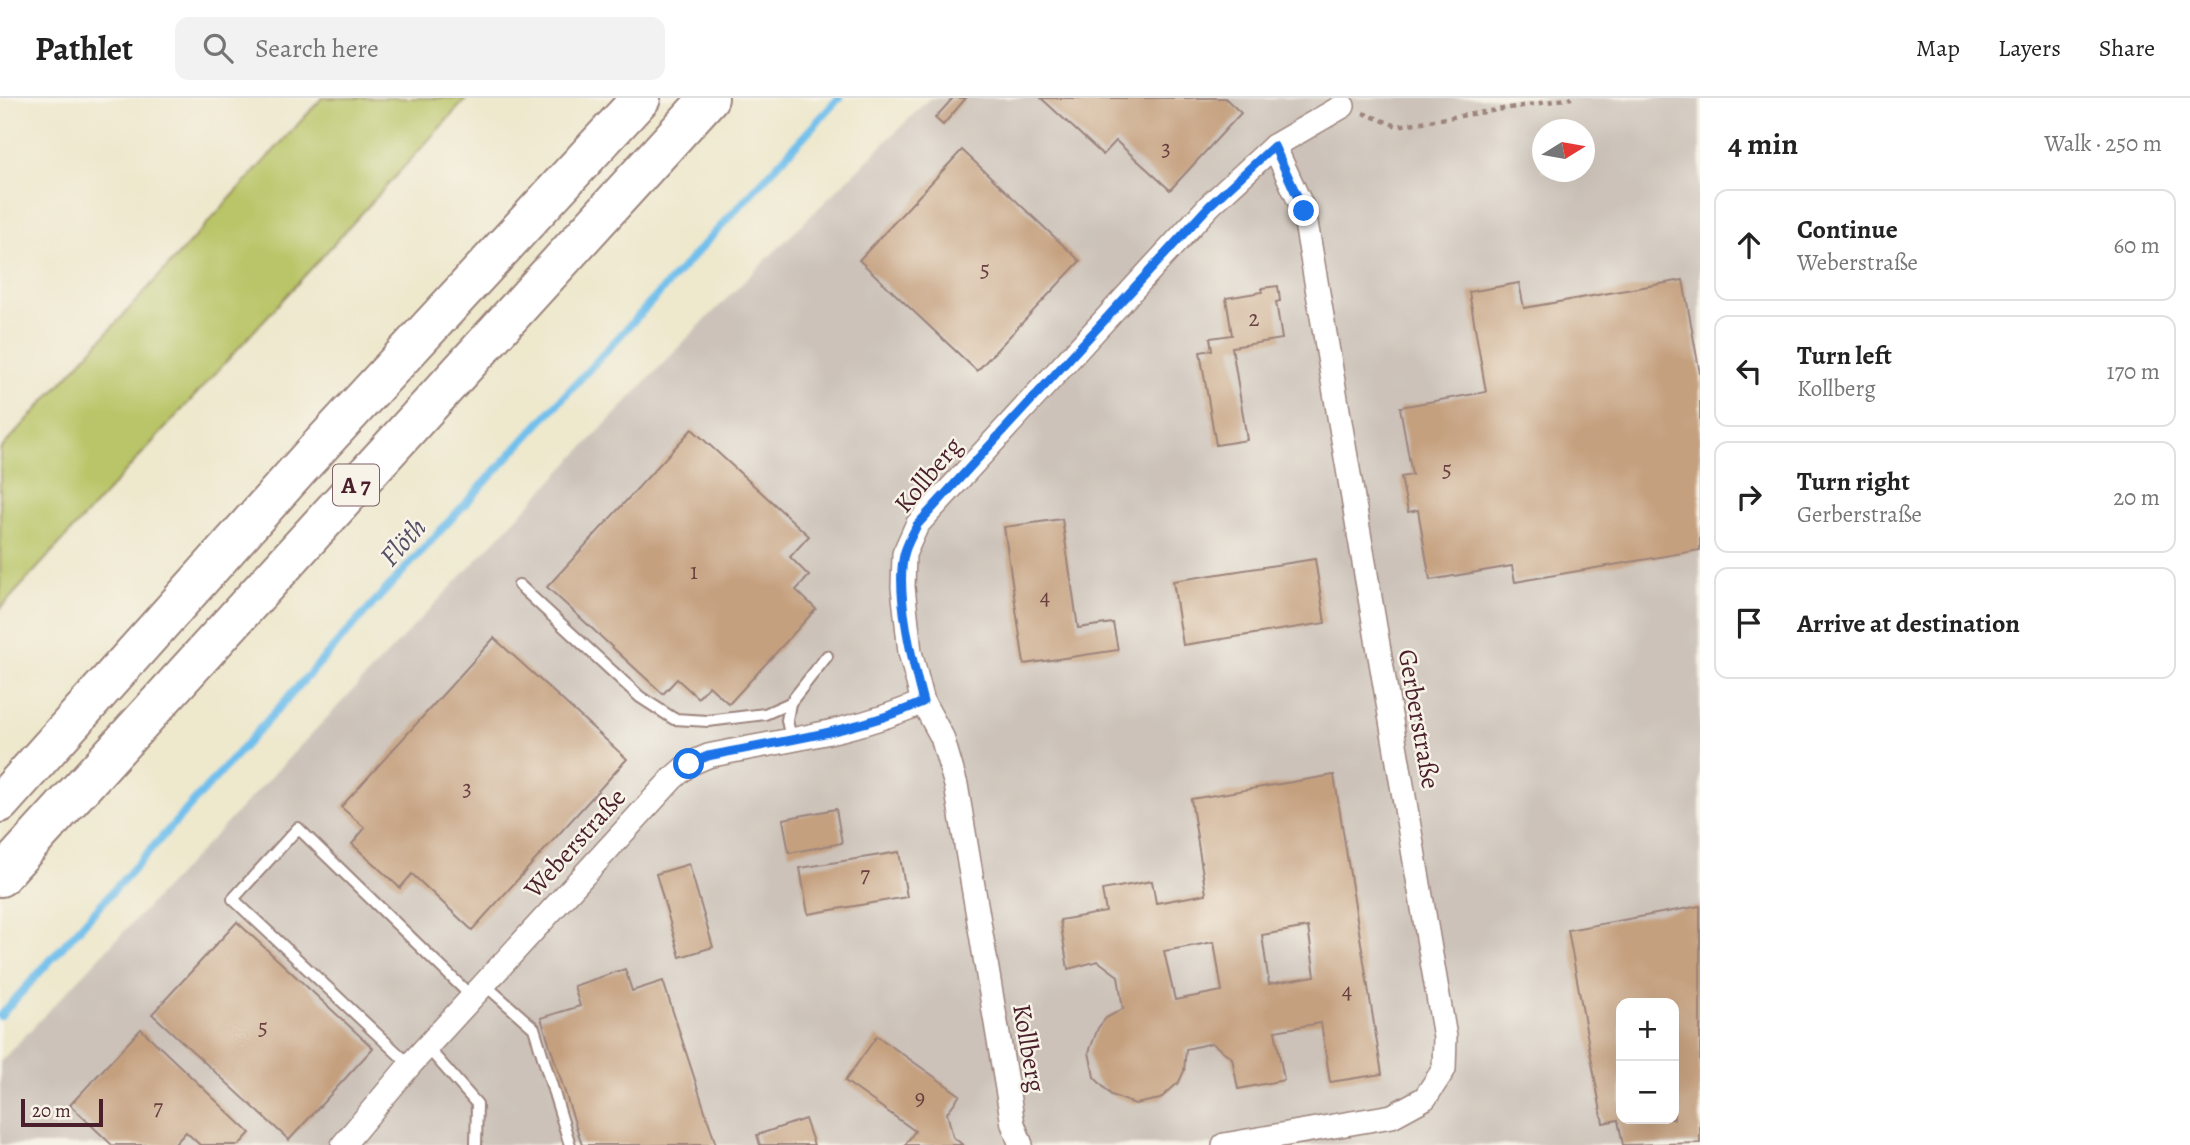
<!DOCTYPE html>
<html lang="en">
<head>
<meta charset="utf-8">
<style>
	body { margin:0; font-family:Alegreya,serif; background:#f2f2f2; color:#222 }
	.controls { position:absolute; right:21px; bottom:21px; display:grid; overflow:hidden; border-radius:14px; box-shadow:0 7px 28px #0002 }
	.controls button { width:63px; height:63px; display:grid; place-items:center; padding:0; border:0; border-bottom:2px solid #e0e0e0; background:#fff; color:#222; font:35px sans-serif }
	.compass { position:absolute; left:1532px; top:21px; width:63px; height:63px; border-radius:50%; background:#fff; box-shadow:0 7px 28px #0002; rotate:79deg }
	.scale { position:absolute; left:21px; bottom:18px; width:82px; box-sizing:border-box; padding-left:7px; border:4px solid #4a1f2b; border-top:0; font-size:19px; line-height:24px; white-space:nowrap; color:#4a1f2b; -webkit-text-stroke:5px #f7f3e8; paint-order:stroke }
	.stop { position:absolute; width:21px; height:21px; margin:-16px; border:5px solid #1a73e8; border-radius:50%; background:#fff }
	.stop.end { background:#1a73e8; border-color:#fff; box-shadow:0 2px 7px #0008 }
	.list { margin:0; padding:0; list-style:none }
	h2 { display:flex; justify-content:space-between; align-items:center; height:91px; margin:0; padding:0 28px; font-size:30px }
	h2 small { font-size:23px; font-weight:400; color:#767676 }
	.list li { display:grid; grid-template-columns:46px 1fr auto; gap:21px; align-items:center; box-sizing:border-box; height:112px; margin:0 14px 14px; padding:0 14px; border:2px solid #e0e0e0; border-radius:14px }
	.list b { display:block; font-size:26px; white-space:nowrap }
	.list p { margin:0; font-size:23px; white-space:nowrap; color:#767676 }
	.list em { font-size:23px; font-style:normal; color:#767676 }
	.icon { flex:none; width:38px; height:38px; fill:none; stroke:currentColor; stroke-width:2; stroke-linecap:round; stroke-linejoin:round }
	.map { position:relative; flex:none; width:1700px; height:1047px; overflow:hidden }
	header { display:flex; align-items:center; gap:42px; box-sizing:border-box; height:98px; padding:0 35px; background:#fff; border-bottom:2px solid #e0e0e0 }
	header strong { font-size:33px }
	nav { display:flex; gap:38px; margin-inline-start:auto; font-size:24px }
	.search { width:490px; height:63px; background:#f2f2f2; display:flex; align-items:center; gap:18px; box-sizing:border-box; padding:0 24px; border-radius:14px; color:#767676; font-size:26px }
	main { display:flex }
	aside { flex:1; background:#fff }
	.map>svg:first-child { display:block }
</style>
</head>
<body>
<header>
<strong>Pathlet</strong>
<div class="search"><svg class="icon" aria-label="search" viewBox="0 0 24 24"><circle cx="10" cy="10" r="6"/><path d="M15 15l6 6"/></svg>Search here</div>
<nav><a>Map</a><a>Layers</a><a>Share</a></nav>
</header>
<main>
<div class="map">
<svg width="1700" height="1047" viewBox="0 0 1700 1047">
	<rect width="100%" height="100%" fill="#f7f3e8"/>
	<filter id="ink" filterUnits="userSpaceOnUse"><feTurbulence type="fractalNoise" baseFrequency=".0143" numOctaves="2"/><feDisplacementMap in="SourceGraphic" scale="14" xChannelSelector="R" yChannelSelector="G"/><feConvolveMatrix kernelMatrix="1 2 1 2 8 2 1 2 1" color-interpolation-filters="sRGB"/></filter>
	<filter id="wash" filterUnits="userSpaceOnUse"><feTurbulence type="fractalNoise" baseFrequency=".00686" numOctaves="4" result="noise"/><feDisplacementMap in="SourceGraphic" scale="28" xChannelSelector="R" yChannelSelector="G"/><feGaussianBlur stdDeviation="1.57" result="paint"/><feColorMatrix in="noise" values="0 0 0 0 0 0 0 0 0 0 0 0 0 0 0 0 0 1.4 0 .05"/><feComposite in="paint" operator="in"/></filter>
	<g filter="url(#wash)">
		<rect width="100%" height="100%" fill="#eee8cd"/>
		<!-- industrial -->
		<path fill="#ccc2b9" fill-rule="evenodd" d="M 930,0 L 1700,0 L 1700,1047 L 0,1047 L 0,964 L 695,232 ZM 1542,32 L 1584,32 L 1584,74 L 1542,74 ZM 1621,905 L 1674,905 L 1674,1021 L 1621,1021 Z"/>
		<!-- green -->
		<polygon fill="#b9c567" stroke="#827249" stroke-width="2" points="322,0 467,0 0,511 0,352"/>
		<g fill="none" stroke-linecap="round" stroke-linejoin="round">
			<!-- stream -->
			<polyline stroke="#71bfec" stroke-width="8" points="0,918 371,508 839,0"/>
		</g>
		<g id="blocks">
			<!-- building -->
			<g fill="#c5a07f" fill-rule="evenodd">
				<polygon points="953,0 966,0 943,27 935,20"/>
				<polygon points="1041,0 1225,0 1241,15 1170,92 1116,43 1103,57"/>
				<polygon points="962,52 1080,163 977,273 859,162"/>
				<polygon points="1683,182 1700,276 1700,452 1515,484 1512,468 1430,482 1418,412 1408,414 1401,379 1412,377 1400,309 1486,294 1469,194 1519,185 1524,210"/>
				<polygon points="1278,188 1280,203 1276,204 1282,241 1232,249 1247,342 1216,347 1200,254 1212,252 1210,240 1232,237 1226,200 1262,194 1262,190"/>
				<polygon points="692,331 809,438 790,459 809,478 796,492 816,511 729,606 709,588 698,600 677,581 663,596 547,489"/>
				<polygon points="1062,421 1078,530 1113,525 1118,552 1024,566 1004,429"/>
				<polygon points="1315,461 1325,525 1183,547 1173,483"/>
				<polygon points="494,540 627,661 472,832 412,776 400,790 352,746 365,730 341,709"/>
				<path d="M 1334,677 L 1382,976 L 1330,984 L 1321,925 L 1275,933 L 1284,982 L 1238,991 L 1232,960 L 1212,945 L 1186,951 L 1184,973 L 1179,984 L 1160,1001 L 1135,1006 L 1111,997 L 1094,979 L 1089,954 L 1098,930 L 1106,920 L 1123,911 L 1118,878 L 1098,863 L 1068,871 L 1060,822 L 1106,814 L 1102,792 L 1152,783 L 1156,805 L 1206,796 L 1191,701 ZM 1308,829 L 1315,878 L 1269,886 L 1262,837 ZM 1214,844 L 1222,893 L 1175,902 L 1164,853 Z"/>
				<polygon points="836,711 842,745 789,755 783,721"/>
				<polygon points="899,754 907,799 808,816 800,770"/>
				<polygon points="689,766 713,849 680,859 656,776"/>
				<path d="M 1700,808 L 1700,1045 L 1623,1047 L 1618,1022 L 1603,1025 L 1568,832 ZM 1621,905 L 1674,905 L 1674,1021 L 1621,1021 Z"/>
				<polygon points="237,824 373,950 289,1042 152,916"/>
				<polygon points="625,871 632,893 663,883 716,1047 582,1047 541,920 580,908 574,888"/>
				<polygon points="141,931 250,1035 239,1047 200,1047 186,1034 174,1047 112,1047 70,1007"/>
				<polygon points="877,938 960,997 947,1015 953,1039 963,1047 905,1047 915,1033 845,983"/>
				<polygon points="805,1021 814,1047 760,1047 757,1037"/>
			</g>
		</g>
	</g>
	<g filter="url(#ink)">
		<use href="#blocks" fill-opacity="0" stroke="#9c847c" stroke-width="2"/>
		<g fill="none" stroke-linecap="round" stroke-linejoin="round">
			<defs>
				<g id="lane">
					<polyline points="519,487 640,599 674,621 708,623 765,616 790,605"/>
					<polyline points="791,641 787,622 790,605 827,558"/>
					<polyline points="484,886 534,930 570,1047"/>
					<polyline points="427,949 477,1006 476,1047"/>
					<polyline points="410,967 233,801 298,730 472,899"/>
				</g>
				<g id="street">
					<path d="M 343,1047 L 410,967 L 673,680 L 689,666 L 708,658 C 780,643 856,634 923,604"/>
					<polyline points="1021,1047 1013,1026 956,687 942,639 923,604 910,554 903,489 904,456 917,427 1210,107 1274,48 1343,8"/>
					<polyline points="1224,1047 1392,1018 1425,1000 1444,971 1445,939 1304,113 1274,48"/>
				</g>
				<g id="highway">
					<polyline points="0,705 307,362 641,0"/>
					<polyline points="0,779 709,0"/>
				</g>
			</defs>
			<!-- lane casing -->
			<use href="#lane" stroke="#9c847c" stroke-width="14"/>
			<!-- street casing -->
			<use href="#street" stroke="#9c847c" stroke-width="26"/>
			<!-- highway casing -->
			<use href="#highway" stroke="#9c847c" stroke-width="42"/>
			<!-- path -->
			<polyline stroke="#9c847c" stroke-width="4.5" stroke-dasharray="5 5" stroke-linecap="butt" points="1363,15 1397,28 1572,0"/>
			<!-- lane -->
			<use href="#lane" stroke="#fff" stroke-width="10"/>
			<!-- street -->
			<use href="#street" stroke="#fff" stroke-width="23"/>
			<!-- highway -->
			<use href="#highway" stroke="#fff" stroke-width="38"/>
		</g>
	</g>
	<g fill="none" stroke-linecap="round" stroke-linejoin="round" filter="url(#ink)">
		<!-- route -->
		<path stroke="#1a73e8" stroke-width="9" d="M 689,666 L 708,658 C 780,643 856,634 923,604 C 913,566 895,495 904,457 C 906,447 913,436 917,427 L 1210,107 L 1274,48 L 1304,113"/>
	</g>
	<g text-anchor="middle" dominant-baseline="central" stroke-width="5" stroke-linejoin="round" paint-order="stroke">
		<!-- number labels -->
		<g font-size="23" fill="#693f40">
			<text x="1166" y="50">3</text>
			<text x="985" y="171">5</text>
			<text x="1254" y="220">2</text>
			<text x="1447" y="371">5</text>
			<text x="694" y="473">1</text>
			<text x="1045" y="498">4</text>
			<text x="467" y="690">3</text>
			<text x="865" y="776">7</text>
			<text x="1347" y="892">4</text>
			<text x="263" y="929">5</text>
			<text x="920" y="999">9</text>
			<text x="158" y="1009">7</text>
		</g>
		<!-- shield labels -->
		<rect fill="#f7f3e8" stroke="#7e5f64" stroke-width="2" x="333" y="366.5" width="46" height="41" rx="5"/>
		<g font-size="24" font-weight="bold" fill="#4a1f2b">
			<text x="356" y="387">A 7</text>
		</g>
		<!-- street labels -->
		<g font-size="26" fill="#4a1f2b" stroke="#f7f3e8">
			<text transform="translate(928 377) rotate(-50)">Kollberg</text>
			<text transform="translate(1419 621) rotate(80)">Gerberstraße</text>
			<text transform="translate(575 745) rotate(-48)">Weberstraße</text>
			<text transform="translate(1029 950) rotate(80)">Kollberg</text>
		</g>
		<!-- water labels -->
		<g font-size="28" font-style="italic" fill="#564f65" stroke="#f7f3e8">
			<text transform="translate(403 444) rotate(-48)">Flöth</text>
		</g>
	</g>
</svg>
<div class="controls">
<button>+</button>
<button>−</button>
</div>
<svg class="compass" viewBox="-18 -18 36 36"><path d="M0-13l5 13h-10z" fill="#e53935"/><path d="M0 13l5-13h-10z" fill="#767676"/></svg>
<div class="scale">20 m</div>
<div class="stop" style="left:689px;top:666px"></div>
<div class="stop end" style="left:1304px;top:113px"></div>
</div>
<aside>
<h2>4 min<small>Walk · 250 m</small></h2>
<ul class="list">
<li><svg class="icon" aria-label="ahead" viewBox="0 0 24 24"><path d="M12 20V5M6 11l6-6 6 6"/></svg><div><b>Continue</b><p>Weberstraße</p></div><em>60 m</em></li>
<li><svg class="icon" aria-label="left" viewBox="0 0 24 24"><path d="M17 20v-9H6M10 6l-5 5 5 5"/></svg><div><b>Turn left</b><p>Kollberg</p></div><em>170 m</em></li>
<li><svg class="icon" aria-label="right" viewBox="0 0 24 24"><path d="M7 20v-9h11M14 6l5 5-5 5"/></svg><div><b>Turn right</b><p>Gerberstraße</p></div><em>20 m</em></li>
<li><svg class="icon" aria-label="arrive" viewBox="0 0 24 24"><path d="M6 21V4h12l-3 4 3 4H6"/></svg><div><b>Arrive at destination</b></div></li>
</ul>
</aside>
</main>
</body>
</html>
